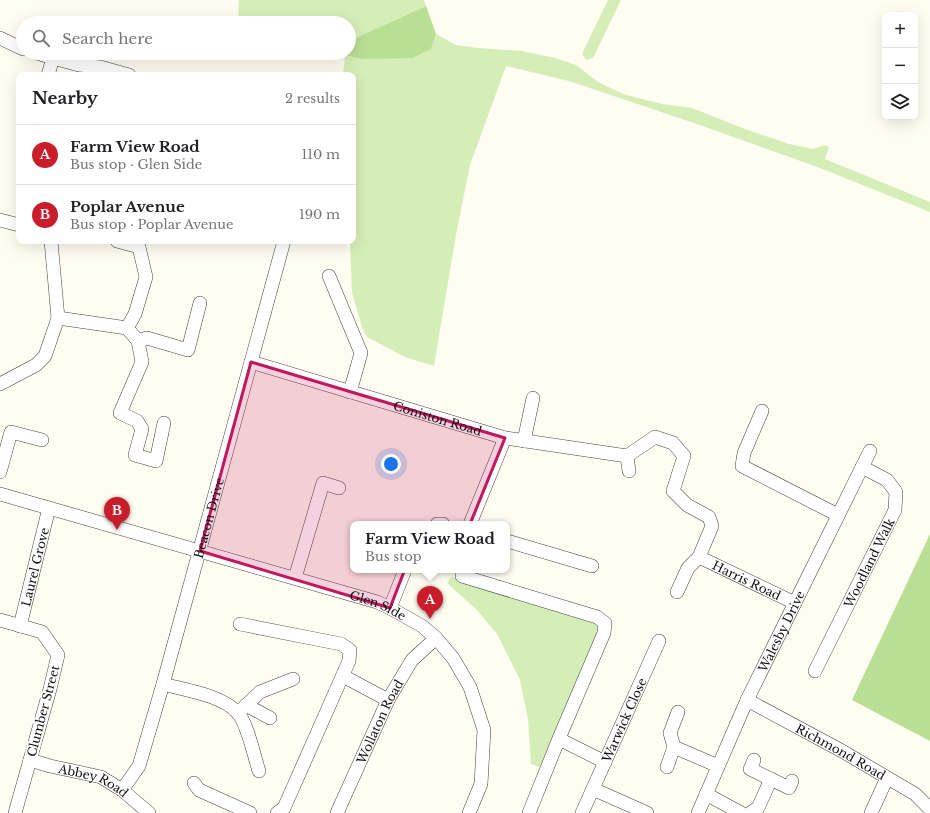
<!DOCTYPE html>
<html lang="en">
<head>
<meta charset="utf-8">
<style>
	body { margin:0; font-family:"Libre Baskerville",serif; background:#f2f2f2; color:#202124 }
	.controls { position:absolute; right:12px; top:12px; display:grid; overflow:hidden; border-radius:8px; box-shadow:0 4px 16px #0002 }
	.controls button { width:36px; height:36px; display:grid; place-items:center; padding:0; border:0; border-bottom:1px solid #e0e0e0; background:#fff; color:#202124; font:20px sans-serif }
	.you { position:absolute; left:391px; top:464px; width:14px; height:14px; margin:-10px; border:3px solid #fff; border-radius:50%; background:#1a73e8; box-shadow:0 0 0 6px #1a73e833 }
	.badge { display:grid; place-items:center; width:26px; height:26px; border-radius:50%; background:#c91d2b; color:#fff; font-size:13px; font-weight:700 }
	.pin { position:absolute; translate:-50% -33px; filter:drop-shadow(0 1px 2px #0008) }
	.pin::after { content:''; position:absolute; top:21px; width:14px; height:12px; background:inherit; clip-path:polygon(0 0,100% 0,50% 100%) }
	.popup { position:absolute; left:350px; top:521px; width:160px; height:52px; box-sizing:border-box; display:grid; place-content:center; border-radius:8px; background:#fff; filter:drop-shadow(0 1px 3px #0005); font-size:13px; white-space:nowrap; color:#757577 }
	.popup b { font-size:15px; color:#202124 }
	.popup::after { content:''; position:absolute; left:50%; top:100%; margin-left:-8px; border:8px solid transparent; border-top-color:#fff }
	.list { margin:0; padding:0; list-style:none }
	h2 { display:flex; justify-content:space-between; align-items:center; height:52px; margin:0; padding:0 16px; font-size:17px }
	h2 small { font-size:13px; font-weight:400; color:#757577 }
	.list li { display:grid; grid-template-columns:26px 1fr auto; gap:12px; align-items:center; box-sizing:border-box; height:60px; padding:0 16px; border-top:1px solid #e0e0e0 }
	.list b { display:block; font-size:15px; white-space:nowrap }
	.list p { margin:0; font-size:13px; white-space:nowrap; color:#757577 }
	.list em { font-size:13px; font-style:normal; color:#757577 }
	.icon { flex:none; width:22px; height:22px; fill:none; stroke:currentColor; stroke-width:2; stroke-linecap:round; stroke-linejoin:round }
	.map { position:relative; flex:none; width:930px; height:813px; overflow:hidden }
	.search { position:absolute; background:#fff; box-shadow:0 4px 16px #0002; left:16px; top:16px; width:340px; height:44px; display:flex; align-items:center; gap:10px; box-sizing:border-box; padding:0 14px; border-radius:22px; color:#757577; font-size:15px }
	.panel { position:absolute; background:#fff; box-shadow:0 4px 16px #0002; left:16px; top:72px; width:340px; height:172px; border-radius:8px }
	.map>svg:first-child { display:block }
</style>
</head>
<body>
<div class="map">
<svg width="930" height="813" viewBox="0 0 930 813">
	<rect width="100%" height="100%" fill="#fffcf1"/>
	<!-- green -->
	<g fill="#d5edb7">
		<polygon points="239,0 424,0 426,6 349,41 349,23 238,23"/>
		<polygon points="608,0 621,0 593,58 586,60 582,54"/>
		<polygon points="436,34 456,45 478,48 522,51 555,58 576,65 598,82 623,94 662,104 692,108 745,129 789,144 813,149 825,145 829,147 825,159 930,202 930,212 820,168 700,125 569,81 506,66 470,165 456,235 434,366 405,357 367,337 362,327 352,292 350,241 353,241 353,75 343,75 345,55 361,59 431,49"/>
		<polygon points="451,577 593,620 601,628 542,768 531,764 528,719 520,680 497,634 477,610 447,583"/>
	</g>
	<!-- forest -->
	<g fill="#b9df95">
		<polygon points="426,6 436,34 431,49 412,58 361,59 345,55 345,53 349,53 349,41"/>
		<polygon points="930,534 930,741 852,700"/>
	</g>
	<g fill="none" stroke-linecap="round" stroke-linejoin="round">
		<defs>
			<g id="minor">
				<polyline points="0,38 23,49"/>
				<polyline points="37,53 53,58"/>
				<polyline points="48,75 53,58 79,65 100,67 129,75"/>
				<polyline points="0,220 19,225"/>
				<polyline points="329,276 361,353 350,392"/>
				<polyline points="58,318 127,328 135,314 146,277 139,247 117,241"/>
				<polyline points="127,328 138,341 142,362 120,413 137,421 142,429 135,455 156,461 164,423"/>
				<polyline points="138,341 147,338 188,350 200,303"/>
				<path id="s1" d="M 251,362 L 505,438 L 627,456"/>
				<polyline points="0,384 36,365 45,356 58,318 51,241"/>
				<polyline points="762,411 744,453 742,466 838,515"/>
				<polyline points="524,441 533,398"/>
				<polyline points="627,456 655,437 673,443 684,456 673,491 687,505 709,517 712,526 699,557 688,568 677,592"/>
				<polyline points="627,456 629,471"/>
				<polyline points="0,472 11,432 42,440"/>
				<path id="s2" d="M 0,494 L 377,602 L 390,608 L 422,626 L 436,638 L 453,658 L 470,687 L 484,730 L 481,784 L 469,813"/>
				<polyline points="437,524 443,524"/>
				<polyline points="470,524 505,438"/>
				<polyline points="507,541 592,566"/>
				<path id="s3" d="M 699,557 L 795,603"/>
				<polyline points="462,576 597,617 605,623 604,633 560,736 529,813"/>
				<polyline points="295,578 323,483 339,488"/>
				<polyline points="390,608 405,570"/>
				<polyline points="0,620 42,632 58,655 50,689 15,813"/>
				<polyline points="240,624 341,644 350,650 349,661 284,808 277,813"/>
				<path id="s4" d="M 20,626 L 49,508"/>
				<path id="s5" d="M 815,671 L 895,510 L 896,492 L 887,480 L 862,467"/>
				<polyline points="343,676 388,700"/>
				<path d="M 163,684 C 185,690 222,695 238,713 C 248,725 254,756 259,771"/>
				<path id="s6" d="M 747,700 L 842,751 L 915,794 L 930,809"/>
				<polyline points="246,705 270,718"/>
				<polyline points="238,713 260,692 293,679"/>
				<polyline points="559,739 605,762"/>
				<polyline points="674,747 718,766"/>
				<path id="s7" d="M 30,760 L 50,766 L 101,777 L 122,790 L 149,813"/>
				<polyline points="754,760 750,769 789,788 792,781"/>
				<polyline points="667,767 674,747 670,733 678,712"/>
				<polyline points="194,783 199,790 250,813"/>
				<polyline points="593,789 647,813"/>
				<path id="s8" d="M 122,790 L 139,766 L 163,684 L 284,241"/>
				<polyline points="706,794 741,813"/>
				<path id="s9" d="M 337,813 L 388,700 L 412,660 L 436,638"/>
				<path id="s10" d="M 582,813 L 659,641"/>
				<path id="s11" d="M 698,813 L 747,700 L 870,451"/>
				<polyline points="750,813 758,808 771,779"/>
				<polyline points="871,813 887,778"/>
			</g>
		</defs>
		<!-- minor casing -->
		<use href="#minor" stroke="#424242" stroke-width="14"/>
		<!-- minor -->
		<use href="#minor" stroke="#fff" stroke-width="13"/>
	</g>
	<!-- marked area -->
	<path fill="#c2185b" fill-opacity="0.2" stroke="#c2185b" stroke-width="3" stroke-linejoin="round" d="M 251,362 L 505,438 L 468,529 L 440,523 L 426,527 L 410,556 L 390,608 L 200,551 Z"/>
	<g text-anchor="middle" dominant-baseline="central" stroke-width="4" stroke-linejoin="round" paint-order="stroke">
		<!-- street labels -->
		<g font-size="12" fill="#0f0f0f" stroke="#fff">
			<text stroke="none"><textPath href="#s1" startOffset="195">Coniston Road</textPath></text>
			<text stroke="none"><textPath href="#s8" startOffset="287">Beacon Drive</textPath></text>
			<text stroke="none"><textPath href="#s5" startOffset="121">Woodland Walk</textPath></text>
			<text stroke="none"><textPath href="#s4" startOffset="61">Laurel Grove</textPath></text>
			<text stroke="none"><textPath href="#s3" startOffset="53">Harris Road</textPath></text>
			<text stroke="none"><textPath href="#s2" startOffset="394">Glen Side</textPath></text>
			<text stroke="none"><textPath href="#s11" startOffset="200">Walesby Drive</textPath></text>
			<text transform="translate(43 711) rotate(-75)">Clumber Street</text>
			<text stroke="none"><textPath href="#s10" startOffset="102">Warwick Close</textPath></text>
			<text stroke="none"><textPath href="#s9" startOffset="101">Wollaton Road</textPath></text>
			<text stroke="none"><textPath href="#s6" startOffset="107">Richmond Road</textPath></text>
			<text stroke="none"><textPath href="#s7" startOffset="67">Abbey Road</textPath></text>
		</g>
	</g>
</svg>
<div class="controls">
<button>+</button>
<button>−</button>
<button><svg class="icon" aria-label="layers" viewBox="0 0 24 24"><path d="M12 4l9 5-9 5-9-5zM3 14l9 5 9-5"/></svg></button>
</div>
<div class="you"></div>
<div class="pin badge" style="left:430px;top:619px">A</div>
<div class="popup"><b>Farm View Road</b>Bus stop</div>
<div class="pin badge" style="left:117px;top:530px">B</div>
<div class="search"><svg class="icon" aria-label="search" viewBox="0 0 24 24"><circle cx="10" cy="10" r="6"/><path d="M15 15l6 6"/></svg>Search here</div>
<section class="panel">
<h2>Nearby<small>2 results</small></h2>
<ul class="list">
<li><span class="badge">A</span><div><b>Farm View Road</b><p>Bus stop · Glen Side</p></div><em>110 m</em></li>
<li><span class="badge">B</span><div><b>Poplar Avenue</b><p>Bus stop · Poplar Avenue</p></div><em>190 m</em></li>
</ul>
</section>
</div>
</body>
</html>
